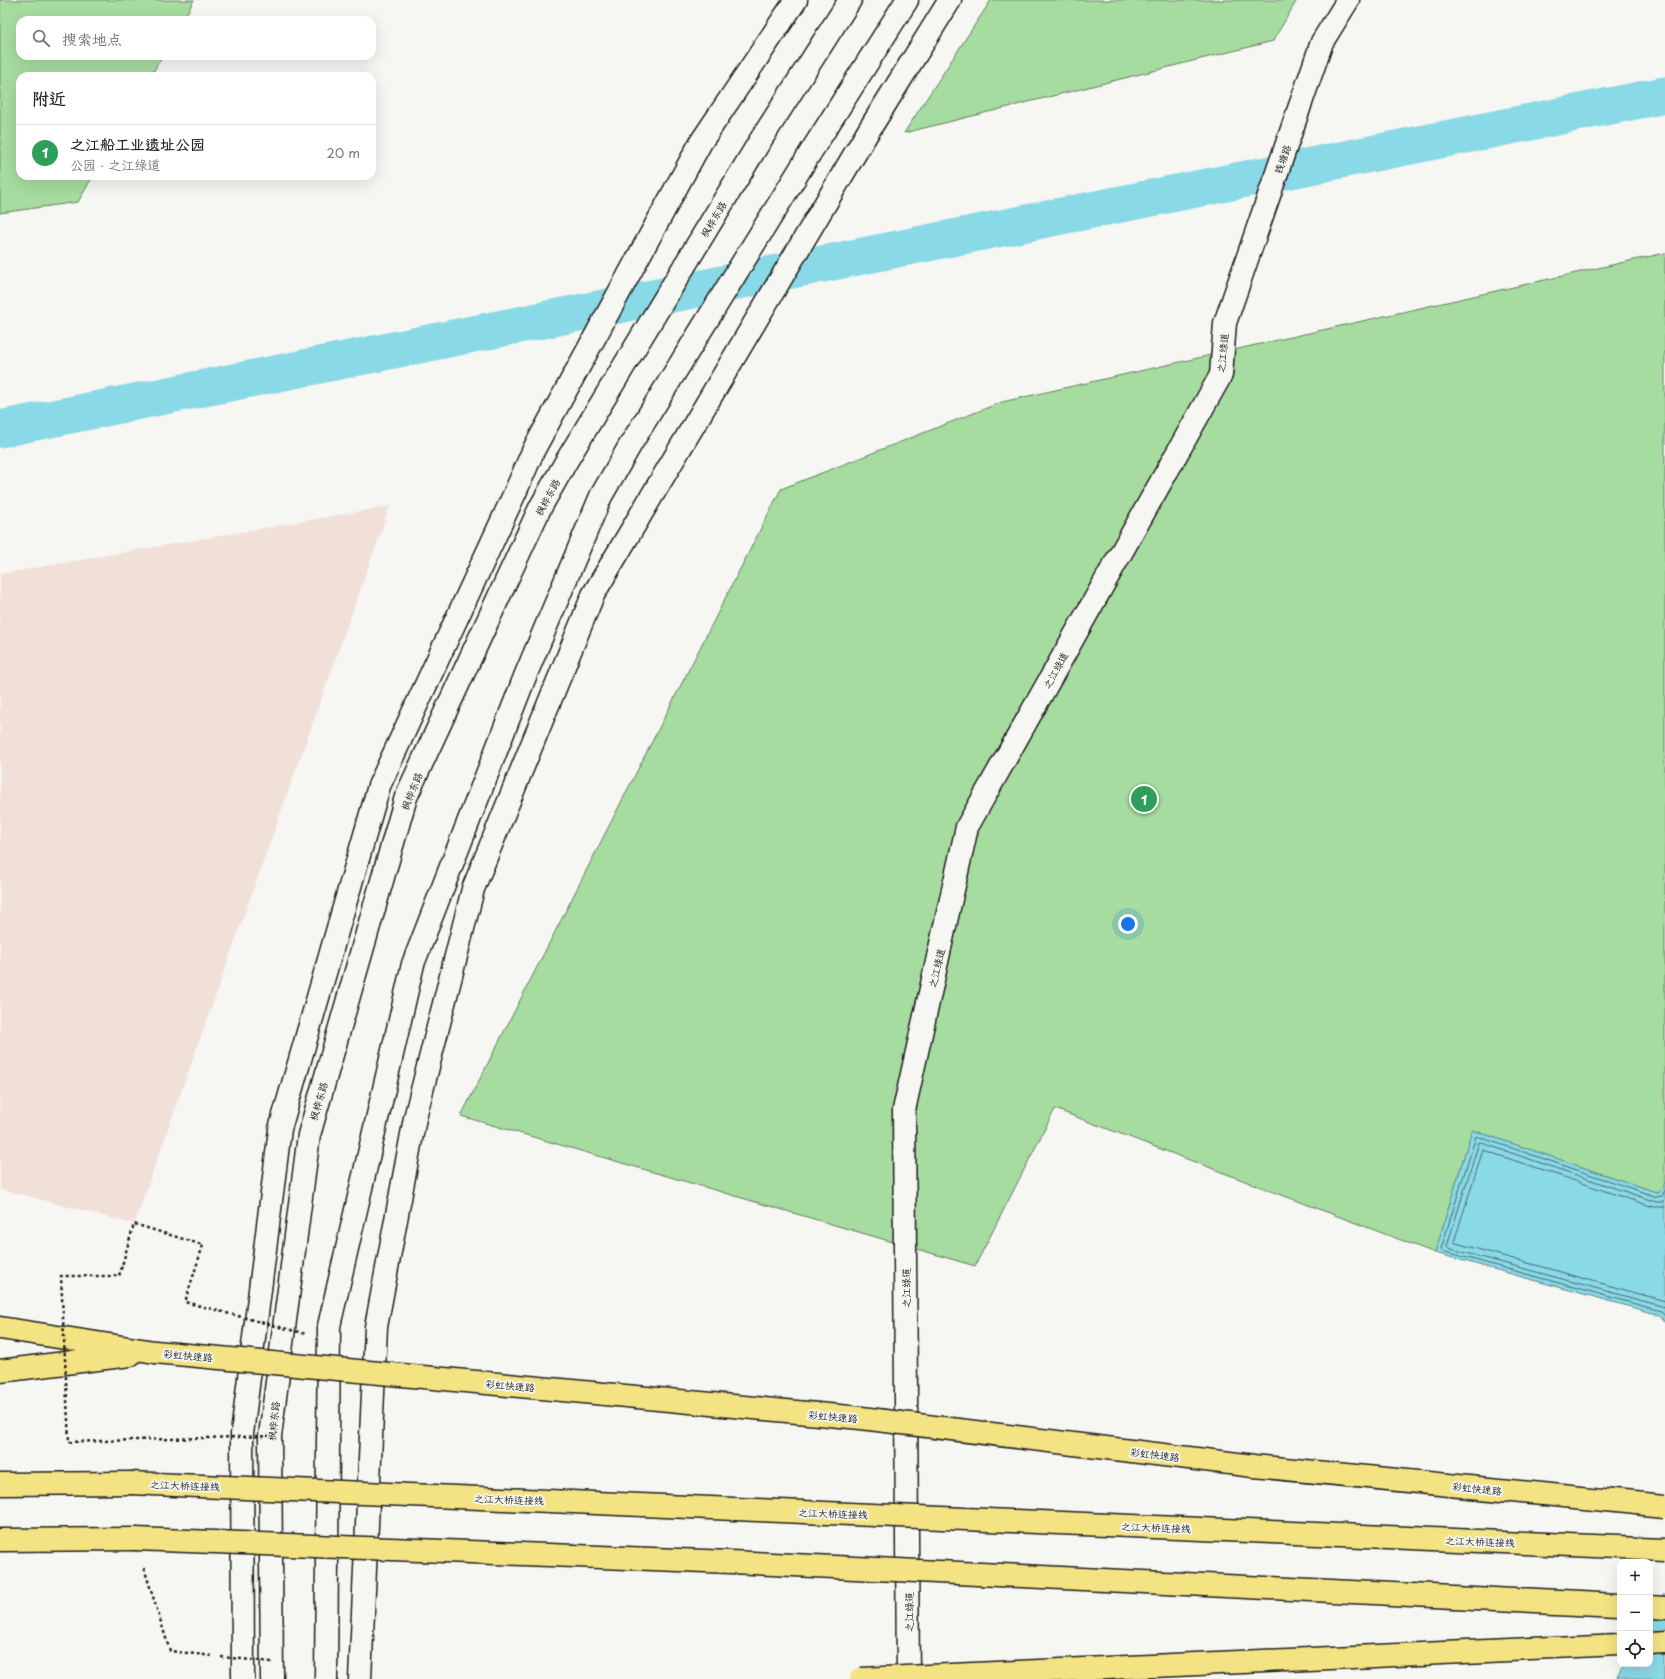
<!DOCTYPE html>
<html lang="zh">
<head>
<meta charset="utf-8">
<style>
	body { margin:0; font-family:"Playpen Sans","LXGW WenKai TC",sans-serif; background:#f2f2f2; color:#202124 }
	.controls { position:absolute; right:12px; bottom:12px; display:grid; overflow:hidden; border-radius:8px; box-shadow:0 4px 16px #0002 }
	.controls button { width:36px; height:36px; display:grid; place-items:center; padding:0; border:0; border-bottom:1px solid #e0e0e0; background:#fff; color:#202124; font:20px sans-serif }
	.you { position:absolute; left:1128px; top:924px; width:14px; height:14px; margin:-10px; border:3px solid #fff; border-radius:50%; background:#1a73e8; box-shadow:0 0 0 6px #1a73e833 }
	.badge { display:grid; place-items:center; width:26px; height:26px; border-radius:50%; background:#1f6fb2; color:#fff; font-size:13px; font-weight:700 }
	.pin { position:absolute; translate:-50% -50%; border:2px solid #fff; box-shadow:0 1px 4px #0006 }
	.list { margin:0; padding:0; list-style:none }
	h2 { display:flex; justify-content:space-between; align-items:center; height:52px; margin:0; padding:0 16px; font-size:17px }
	h2 small { font-size:13px; font-weight:400; color:#757577 }
	.list li { display:grid; grid-template-columns:26px 1fr auto; gap:12px; align-items:center; box-sizing:border-box; height:56px; padding:0 16px; border-top:1px solid #e0e0e0 }
	.list b { display:block; font-size:15px; white-space:nowrap }
	.list p { margin:0; font-size:13px; white-space:nowrap; color:#757577 }
	.list em { font-size:13px; font-style:normal; color:#757577 }
	.icon { flex:none; width:22px; height:22px; fill:none; stroke:currentColor; stroke-width:2; stroke-linecap:round; stroke-linejoin:round }
	.map { position:relative; flex:none; width:1665px; height:1679px; overflow:hidden }
	.search { position:absolute; background:#fff; box-shadow:0 4px 16px #0002; left:16px; top:16px; width:360px; height:44px; display:flex; align-items:center; gap:10px; box-sizing:border-box; padding:0 14px; border-radius:12px; color:#757577; font-size:15px }
	.panel { position:absolute; background:#fff; box-shadow:0 4px 16px #0002; left:16px; top:72px; width:360px; height:108px; border-radius:12px }
	.map>svg:first-child { display:block }
</style>
</head>
<body>
<div class="map">
<svg width="1665" height="1679" viewBox="0 0 1665 1679">
	<rect width="100%" height="100%" fill="#f6f6f2"/>
	<filter id="ink" filterUnits="userSpaceOnUse"><feTurbulence type="fractalNoise" baseFrequency=".025" numOctaves="2"/><feDisplacementMap in="SourceGraphic" scale="8" xChannelSelector="R" yChannelSelector="G"/><feConvolveMatrix kernelMatrix="1 2 1 2 8 2 1 2 1" color-interpolation-filters="sRGB"/></filter>
	<g filter="url(#ink)">
		<!-- built -->
		<polygon fill="#f1e0d8" points="390,506 134,1224 0,1189 0,574"/>
		<!-- green -->
		<g fill="#a6dc9f" stroke="#617c5e">
			<polygon points="0,0 194,0 183,20 20,20 20,56 162,56 151,76 20,76 20,176 93,176 78,202 0,213"/>
			<polygon points="991,0 1297,0 1273,41 904,133"/>
			<polygon points="1665,253 1665,1182 1659,1193 1472,1130 1435,1253 1055,1109 975,1266 461,1116 781,489 1002,402"/>
		</g>
		<!-- water -->
		<g fill="#89d9e6" stroke="#5d8d95">
			<polygon points="1472,1130 1659,1193 1665,1182 1665,1322 1660,1315 1435,1253"/>
			<polygon points="1665,1593 1665,1679 1618,1679 1626,1664 1650,1664 1650,1620"/>
		</g>
		<g fill="none" stroke-linecap="round" stroke-linejoin="round">
			<!-- shore -->
			<g stroke="#48686d" stroke-width="1">
				<polyline points="1665,1190 1662,1196 1657,1197 1476,1136 1441,1249 1442,1251 1661,1311 1665,1315"/>
				<polyline points="1665,1200 1661,1202 1656,1202 1479,1142 1447,1246 1448,1248 1665,1307"/>
				<polyline points="1665,1207 1653,1207 1483,1150 1454,1242 1456,1243 1665,1301"/>
			</g>
			<!-- canal -->
			<polyline stroke="#89d9e6" stroke-width="37" points="0,429 1665,95"/>
			<defs>
				<polyline id="tertiary" points="908,1679 904,1110 967,827 1221,375 1225,323 1322,42 1348,0"/>
				<g id="secondary">
					<polyline points="243,1679 242,1434 280,1129 379,786 514,495 534,449 701,142 796,0"/>
					<polyline points="272,1679 270,1436 309,1135 406,797 540,508 567,460 760,141 850,0"/>
					<polyline points="326,1679 329,1326 413,964 526,674 601,496 632,442 812,150 907,0"/>
					<polyline points="360,1679 376,1327 415,1118 473,889 593,595 869,130 950,0"/>
				</g>
				<g id="trunk">
					<polyline points="0,1328 155,1352"/>
					<polyline points="0,1371 130,1355"/>
					<polyline points="1650,1644 1665,1643"/>
				</g>
				<g id="motorway">
					<polyline points="0,1484 130,1483"/>
					<polyline points="0,1540 135,1539"/>
					<polyline points="1650,1607 1665,1608"/>
				</g>
			</defs>
			<!-- tertiary casing -->
			<use href="#tertiary" stroke="#1c1c1c" stroke-width="25"/>
			<!-- secondary casing -->
			<use href="#secondary" stroke="#1c1c1c" stroke-width="25"/>
			<!-- trunk casing -->
			<use href="#trunk" stroke="#1c1c1c" stroke-width="25"/>
			<!-- motorway casing -->
			<use href="#motorway" stroke="#1c1c1c" stroke-width="25"/>
			<!-- path -->
			<polyline stroke="#1c1c1c" stroke-width="2.5" stroke-dasharray="3 3" stroke-linecap="butt" points="144,1568 170,1651 213,1656"/>
			<!-- tertiary -->
			<use href="#tertiary" stroke="#f6f6f2" stroke-width="22"/>
			<!-- secondary -->
			<use href="#secondary" stroke="#f6f6f2" stroke-width="22"/>
			<!-- trunk -->
			<use href="#trunk" stroke="#f4e382" stroke-width="22"/>
			<!-- motorway -->
			<use href="#motorway" stroke="#f4e382" stroke-width="22"/>
			<defs>
				<g id="trunk-bridge">
					<polyline points="155,1352 861,1418 1254,1466 1665,1506"/>
					<polyline points="861,1679 1620,1645"/>
				</g>
				<g id="motorway-bridge">
					<polyline points="130,1483 1665,1549"/>
					<polyline points="135,1539 731,1562 1620,1605"/>
				</g>
			</defs>
			<!-- trunk-bridge casing -->
			<use href="#trunk-bridge" stroke="#1c1c1c" stroke-width="25" stroke-linecap="butt"/>
			<!-- motorway-bridge casing -->
			<use href="#motorway-bridge" stroke="#1c1c1c" stroke-width="25" stroke-linecap="butt"/>
			<!-- path-bridge -->
			<g stroke="#1c1c1c" stroke-width="2.5" stroke-dasharray="3 3" stroke-linecap="butt">
				<polyline points="270,1436 69,1442 61,1276 119,1276 134,1224 203,1245 185,1302 306,1334"/>
				<polyline points="221,1657 272,1662"/>
			</g>
			<!-- trunk-bridge -->
			<use href="#trunk-bridge" stroke="#f4e382" stroke-width="22"/>
			<!-- motorway-bridge -->
			<use href="#motorway-bridge" stroke="#f4e382" stroke-width="22"/>
		</g>
	</g>
	<g text-anchor="middle" dominant-baseline="central" stroke-width="3.5" stroke-linejoin="round" paint-order="stroke">
		<!-- street labels -->
		<g font-size="10" fill="#1c1c1c" stroke="#f6f6f2">
			<text transform="translate(1282 159) rotate(-71)">钱塘路</text>
			<text transform="translate(713 219) rotate(-59)">枫桦东路</text>
			<text transform="translate(1222 353) rotate(-84)">之江绿道</text>
			<text transform="translate(547 497) rotate(-62)">枫桦东路</text>
			<text transform="translate(1055 670) rotate(-61)">之江绿道</text>
			<text transform="translate(411 791) rotate(-68)">枫桦东路</text>
			<text transform="translate(936 968) rotate(-77)">之江绿道</text>
			<text transform="translate(318 1101) rotate(-74)">枫桦东路</text>
			<text transform="translate(905 1288) rotate(-90)">之江绿道</text>
			<text transform="translate(188 1355) rotate(5)">彩虹快速路</text>
			<text transform="translate(510 1385) rotate(5)">彩虹快速路</text>
			<text transform="translate(833 1416) rotate(5)">彩虹快速路</text>
			<text transform="translate(273 1421) rotate(-84)">枫桦东路</text>
			<text transform="translate(1155 1454) rotate(7)">彩虹快速路</text>
			<text transform="translate(185 1485) rotate(2)">之江大桥连接线</text>
			<text transform="translate(1477 1488) rotate(6)">彩虹快速路</text>
			<text transform="translate(509 1499) rotate(2)">之江大桥连接线</text>
			<text transform="translate(833 1513) rotate(2)">之江大桥连接线</text>
			<text transform="translate(1156 1527) rotate(2)">之江大桥连接线</text>
			<text transform="translate(1480 1541) rotate(2)">之江大桥连接线</text>
			<text transform="translate(908 1612) rotate(-90)">之江绿道</text>
		</g>
	</g>
</svg>
<div class="controls">
<button>+</button>
<button>−</button>
<button><svg class="icon" aria-label="locate" viewBox="0 0 24 24"><circle cx="12" cy="12" r="6"/><path d="M12 2v4M12 18v4M2 12h4M18 12h4"/></svg></button>
</div>
<div class="you"></div>
<div class="pin badge" style="left:1144px;top:799px;background:#2e9e5b">1</div>
<div class="search"><svg class="icon" aria-label="search" viewBox="0 0 24 24"><circle cx="10" cy="10" r="6"/><path d="M15 15l6 6"/></svg>搜索地点</div>
<section class="panel">
<h2>附近<small></small></h2>
<ul class="list">
<li><span class="badge" style="background:#2e9e5b">1</span><div><b>之江船工业遗址公园</b><p>公园 · 之江绿道</p></div><em>20 m</em></li>
</ul>
</section>
</div>
</body>
</html>
